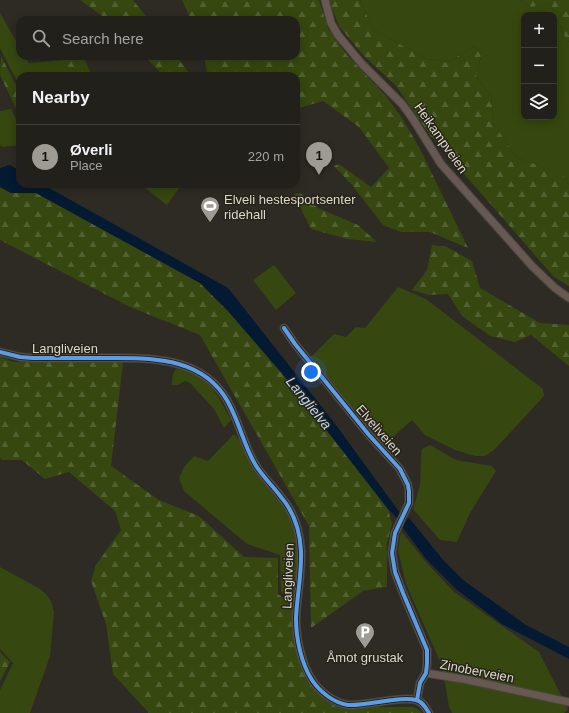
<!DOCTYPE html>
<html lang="en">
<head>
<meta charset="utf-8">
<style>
	body { margin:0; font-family:Helvetica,sans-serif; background:#2a2824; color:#f1f3f6 }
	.controls { position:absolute; right:12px; top:12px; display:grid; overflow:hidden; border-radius:8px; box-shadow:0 2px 10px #0003 }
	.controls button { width:36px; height:36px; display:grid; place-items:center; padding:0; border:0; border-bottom:1px solid #3f3e3a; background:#22201b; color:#f1f3f6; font:20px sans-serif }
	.you { position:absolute; left:311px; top:372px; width:14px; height:14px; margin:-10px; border:3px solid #fff; border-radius:50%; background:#1a73e8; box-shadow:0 0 0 6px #1a73e833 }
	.badge { display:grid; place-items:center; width:26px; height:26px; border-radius:50%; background:#9e9b94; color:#111; font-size:13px; font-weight:700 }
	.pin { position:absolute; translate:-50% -33px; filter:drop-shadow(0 1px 2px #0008) }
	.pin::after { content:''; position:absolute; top:21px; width:14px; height:12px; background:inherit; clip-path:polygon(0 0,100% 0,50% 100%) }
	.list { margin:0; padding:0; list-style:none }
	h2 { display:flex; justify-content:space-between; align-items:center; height:52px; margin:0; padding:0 16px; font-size:17px }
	h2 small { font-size:13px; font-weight:400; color:#a2a3a3 }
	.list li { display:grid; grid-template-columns:26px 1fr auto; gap:12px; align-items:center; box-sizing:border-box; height:64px; padding:0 16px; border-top:1px solid #3f3e3a }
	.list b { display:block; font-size:15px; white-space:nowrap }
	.list p { margin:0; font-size:13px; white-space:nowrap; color:#a2a3a3 }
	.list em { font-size:13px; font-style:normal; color:#a2a3a3 }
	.icon { flex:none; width:22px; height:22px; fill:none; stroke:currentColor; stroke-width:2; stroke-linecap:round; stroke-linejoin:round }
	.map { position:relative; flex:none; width:569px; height:713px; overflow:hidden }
	.search { position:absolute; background:#22201b; box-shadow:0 2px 10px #0003; left:16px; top:16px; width:284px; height:44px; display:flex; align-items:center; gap:10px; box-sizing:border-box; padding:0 14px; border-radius:12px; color:#a2a3a3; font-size:15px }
	.panel { position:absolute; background:#22201b; box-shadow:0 2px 10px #0003; left:16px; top:72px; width:284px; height:116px; border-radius:12px }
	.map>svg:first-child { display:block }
</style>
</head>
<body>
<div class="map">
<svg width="569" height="713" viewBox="0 0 569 713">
	<defs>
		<pattern id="forest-firs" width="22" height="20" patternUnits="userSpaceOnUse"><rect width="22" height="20" fill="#36470f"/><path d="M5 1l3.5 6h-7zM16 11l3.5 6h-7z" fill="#526131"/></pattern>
	</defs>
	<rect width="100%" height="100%" fill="#2e2b24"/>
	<!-- grass -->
	<g fill="#36470f" fill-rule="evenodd">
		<path d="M 360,0 L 521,0 L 531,7 L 550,3 L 566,39 L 569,42 L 569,185 L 561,174 L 516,157 L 494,124 L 491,96 L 476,77 L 481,55 L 475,46 L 448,62 L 426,59 L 373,29 ZM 524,15 L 554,15 L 554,117 L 524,117 Z"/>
		<polygon points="0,13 20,48 20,56 24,56 29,63 64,60 70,76 20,76 20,87 0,48"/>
		<polygon points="11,109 20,128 20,145 2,147 0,145 0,111"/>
		<polygon points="140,184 182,184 167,205"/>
		<polygon points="274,265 296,293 276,310 253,280"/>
		<polygon points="398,287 426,299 543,389 544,396 494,450 485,456 475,456 455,450 425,435 412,420 384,445 378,441 311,357 334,334 346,337 356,327 365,328"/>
		<path d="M 179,367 C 210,379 216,391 231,420 L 224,428 L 214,409 L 190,383 L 185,381 L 178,385 L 172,385 C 172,378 172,371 179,367 Z"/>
		<polygon points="234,434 244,446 257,473 279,500 290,515 296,533 298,556 295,602 281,592 280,555 247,544 184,491 179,478 184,467 194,456 208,461"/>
		<polygon points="430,445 456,460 492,466 496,471 470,513 457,542 440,540 413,509 420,485 421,455 422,449"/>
		<polygon points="401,531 426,562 453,591 539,652 568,709 564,713 452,713 449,707 442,666 406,584 398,551"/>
		<polygon points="0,567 40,589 46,594 51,601 54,612 50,656 30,713 0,713 0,690 13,663 0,649"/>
	</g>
	<!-- forest -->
	<g fill="url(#forest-firs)">
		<polygon points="80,0 133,0 149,20 108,20"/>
		<polygon points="182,0 319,0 328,28 347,55 386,96 402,118 420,149 468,248 430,232 401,232 383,225 352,185 334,166 339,164 371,187 389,168 359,127 323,101 296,109 296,76 203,76 207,71 204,56 296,56 296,20 191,20"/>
		<polygon points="329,0 360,0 373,29 426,59 448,62 475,46 481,55 476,77 491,96 494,124 516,157 562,174 569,185 569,286 554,277 430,135 396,86 363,55 339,26"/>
		<polygon points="521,0 569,0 569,42 566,39 550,3 531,7"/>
		<polygon points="1,56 20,93 20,117 0,75"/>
		<polygon points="64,56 83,56 92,76 70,76 64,60"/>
		<polygon points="144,56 176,56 189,73 187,76 164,76"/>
		<polygon points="0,187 11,193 36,193 200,283 228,311 285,377 388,509 392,524 387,543 387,587 363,591 311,628 309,526 200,335 130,307 0,240"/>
		<polygon points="300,193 318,208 358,225 377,242 347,239 311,229 294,194"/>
		<polygon points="432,245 447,247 472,261 480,288 540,323 569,325 569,366 531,335 515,342 490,336 462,316 448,294 429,295 412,290 427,270"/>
		<polygon points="0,357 14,362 123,362 111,466 159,500 199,516 244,557 278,558 278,594 293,606 294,639 306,680 336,707 412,707 418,709 422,713 149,713 113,674 106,624 91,581 96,565 121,530 115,511 69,472 45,479 22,460 2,460 0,458"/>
		<polygon points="0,652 10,662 0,682"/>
	</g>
	<!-- water -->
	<polygon fill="#041a32" points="10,165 20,171 20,184 42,184 228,288 336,425 400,513 406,519 409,518 444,561 463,580 526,625 569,647 569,659 502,624 456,589 427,560 403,528 404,525 388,509 285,377 228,311 200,283 36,193 11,193 0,187 0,168"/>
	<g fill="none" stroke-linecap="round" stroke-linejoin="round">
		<defs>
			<g id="minor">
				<polyline points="325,0 331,23 338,35 361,63 402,104 413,119 441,164 532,266 555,288 569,298"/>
				<polyline points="284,328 295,344 369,435 400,469 408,485 409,491 409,503 395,533 392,553 395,572 403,593 427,650 427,664 426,673 420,683 417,700"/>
				<path d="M 0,352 L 20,357 L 33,358 C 56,358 78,358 101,358 C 144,358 195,355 223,394 C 238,415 242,442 255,464 C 262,476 273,486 281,497 C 294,512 300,531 301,551 C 302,573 297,596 296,618 C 296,638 301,663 312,680 C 320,692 334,703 348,705 C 359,706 382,701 393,700 C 400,699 409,698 416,700 C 422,701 426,708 429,713"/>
				<polyline points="426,673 468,680 569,702"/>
			</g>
		</defs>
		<!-- minor casing -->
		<use href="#minor" stroke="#494640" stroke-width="9"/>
		<!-- minor -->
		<use href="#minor" stroke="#685852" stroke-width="7"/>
		<defs>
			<g id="cycleway">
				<polyline points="284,328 295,344 369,435 400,469 408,485 409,491 409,503 395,533 392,553 395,572 403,593 427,650 427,664 426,673 420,683 417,700"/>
				<path d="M 0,352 L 20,357 L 33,358 C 56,358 78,358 101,358 C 144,358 195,355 223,394 C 238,415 242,442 255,464 C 262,476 273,486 281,497 C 294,512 300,531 301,551 C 302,573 297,596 296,618 C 296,638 301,663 312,680 C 320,692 334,703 348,705 C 359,706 382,701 393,700 C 400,699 409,698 416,700 C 422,701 426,708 429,713"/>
			</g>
		</defs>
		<!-- cycleway casing -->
		<use href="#cycleway" stroke="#282418" stroke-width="6"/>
		<!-- cycleway -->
		<use href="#cycleway" stroke="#5a9eea" stroke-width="4"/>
	</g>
	<!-- icons -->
	<defs>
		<symbol id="stadium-pin" viewBox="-11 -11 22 30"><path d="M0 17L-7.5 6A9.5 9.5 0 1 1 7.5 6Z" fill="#9e9b94" stroke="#282418"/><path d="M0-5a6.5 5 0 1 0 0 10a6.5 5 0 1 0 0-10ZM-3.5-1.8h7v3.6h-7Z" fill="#fff"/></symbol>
		<symbol id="parking-pin" viewBox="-11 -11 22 30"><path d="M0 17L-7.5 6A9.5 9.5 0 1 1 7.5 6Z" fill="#9e9b94" stroke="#282418"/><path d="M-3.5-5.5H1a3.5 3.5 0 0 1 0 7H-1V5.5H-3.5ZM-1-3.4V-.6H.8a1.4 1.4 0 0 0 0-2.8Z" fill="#fff"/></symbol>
	</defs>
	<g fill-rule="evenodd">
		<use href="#stadium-pin" x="199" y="195" width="22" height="30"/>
		<use href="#parking-pin" x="354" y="621" width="22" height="30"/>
	</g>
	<g text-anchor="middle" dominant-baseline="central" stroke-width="3" stroke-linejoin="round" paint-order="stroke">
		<!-- street labels -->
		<g font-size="13" fill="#dad7d0" stroke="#282418">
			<text transform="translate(441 138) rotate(55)">Heikampveien</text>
			<text x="65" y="348">Langliveien</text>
			<text transform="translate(379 430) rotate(49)">Elveliveien</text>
			<text transform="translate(288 576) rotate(-88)">Langliveien</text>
			<text transform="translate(477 671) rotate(11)">Zinoberveien</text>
		</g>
		<!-- poi labels -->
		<g font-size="13" fill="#dad7d0" stroke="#282418" text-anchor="start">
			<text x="224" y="199">Elveli hestesportsenter<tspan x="224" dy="15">ridehall</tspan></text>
			<text x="365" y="657" text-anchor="middle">Åmot grustak</text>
		</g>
		<!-- water labels -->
		<g font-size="14" font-style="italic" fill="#bad6f5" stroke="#282418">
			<text transform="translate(309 403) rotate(51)">Langlielva</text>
		</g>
	</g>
</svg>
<div class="controls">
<button>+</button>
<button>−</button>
<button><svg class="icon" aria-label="layers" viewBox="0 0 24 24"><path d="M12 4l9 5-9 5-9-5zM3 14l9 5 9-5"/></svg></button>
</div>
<div class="you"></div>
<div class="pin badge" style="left:319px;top:175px">1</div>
<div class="search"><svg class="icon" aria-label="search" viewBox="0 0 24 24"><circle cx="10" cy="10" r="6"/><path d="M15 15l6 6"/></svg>Search here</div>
<section class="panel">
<h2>Nearby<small></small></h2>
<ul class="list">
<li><span class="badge">1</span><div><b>Øverli</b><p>Place</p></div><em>220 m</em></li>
</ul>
</section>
</div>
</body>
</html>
